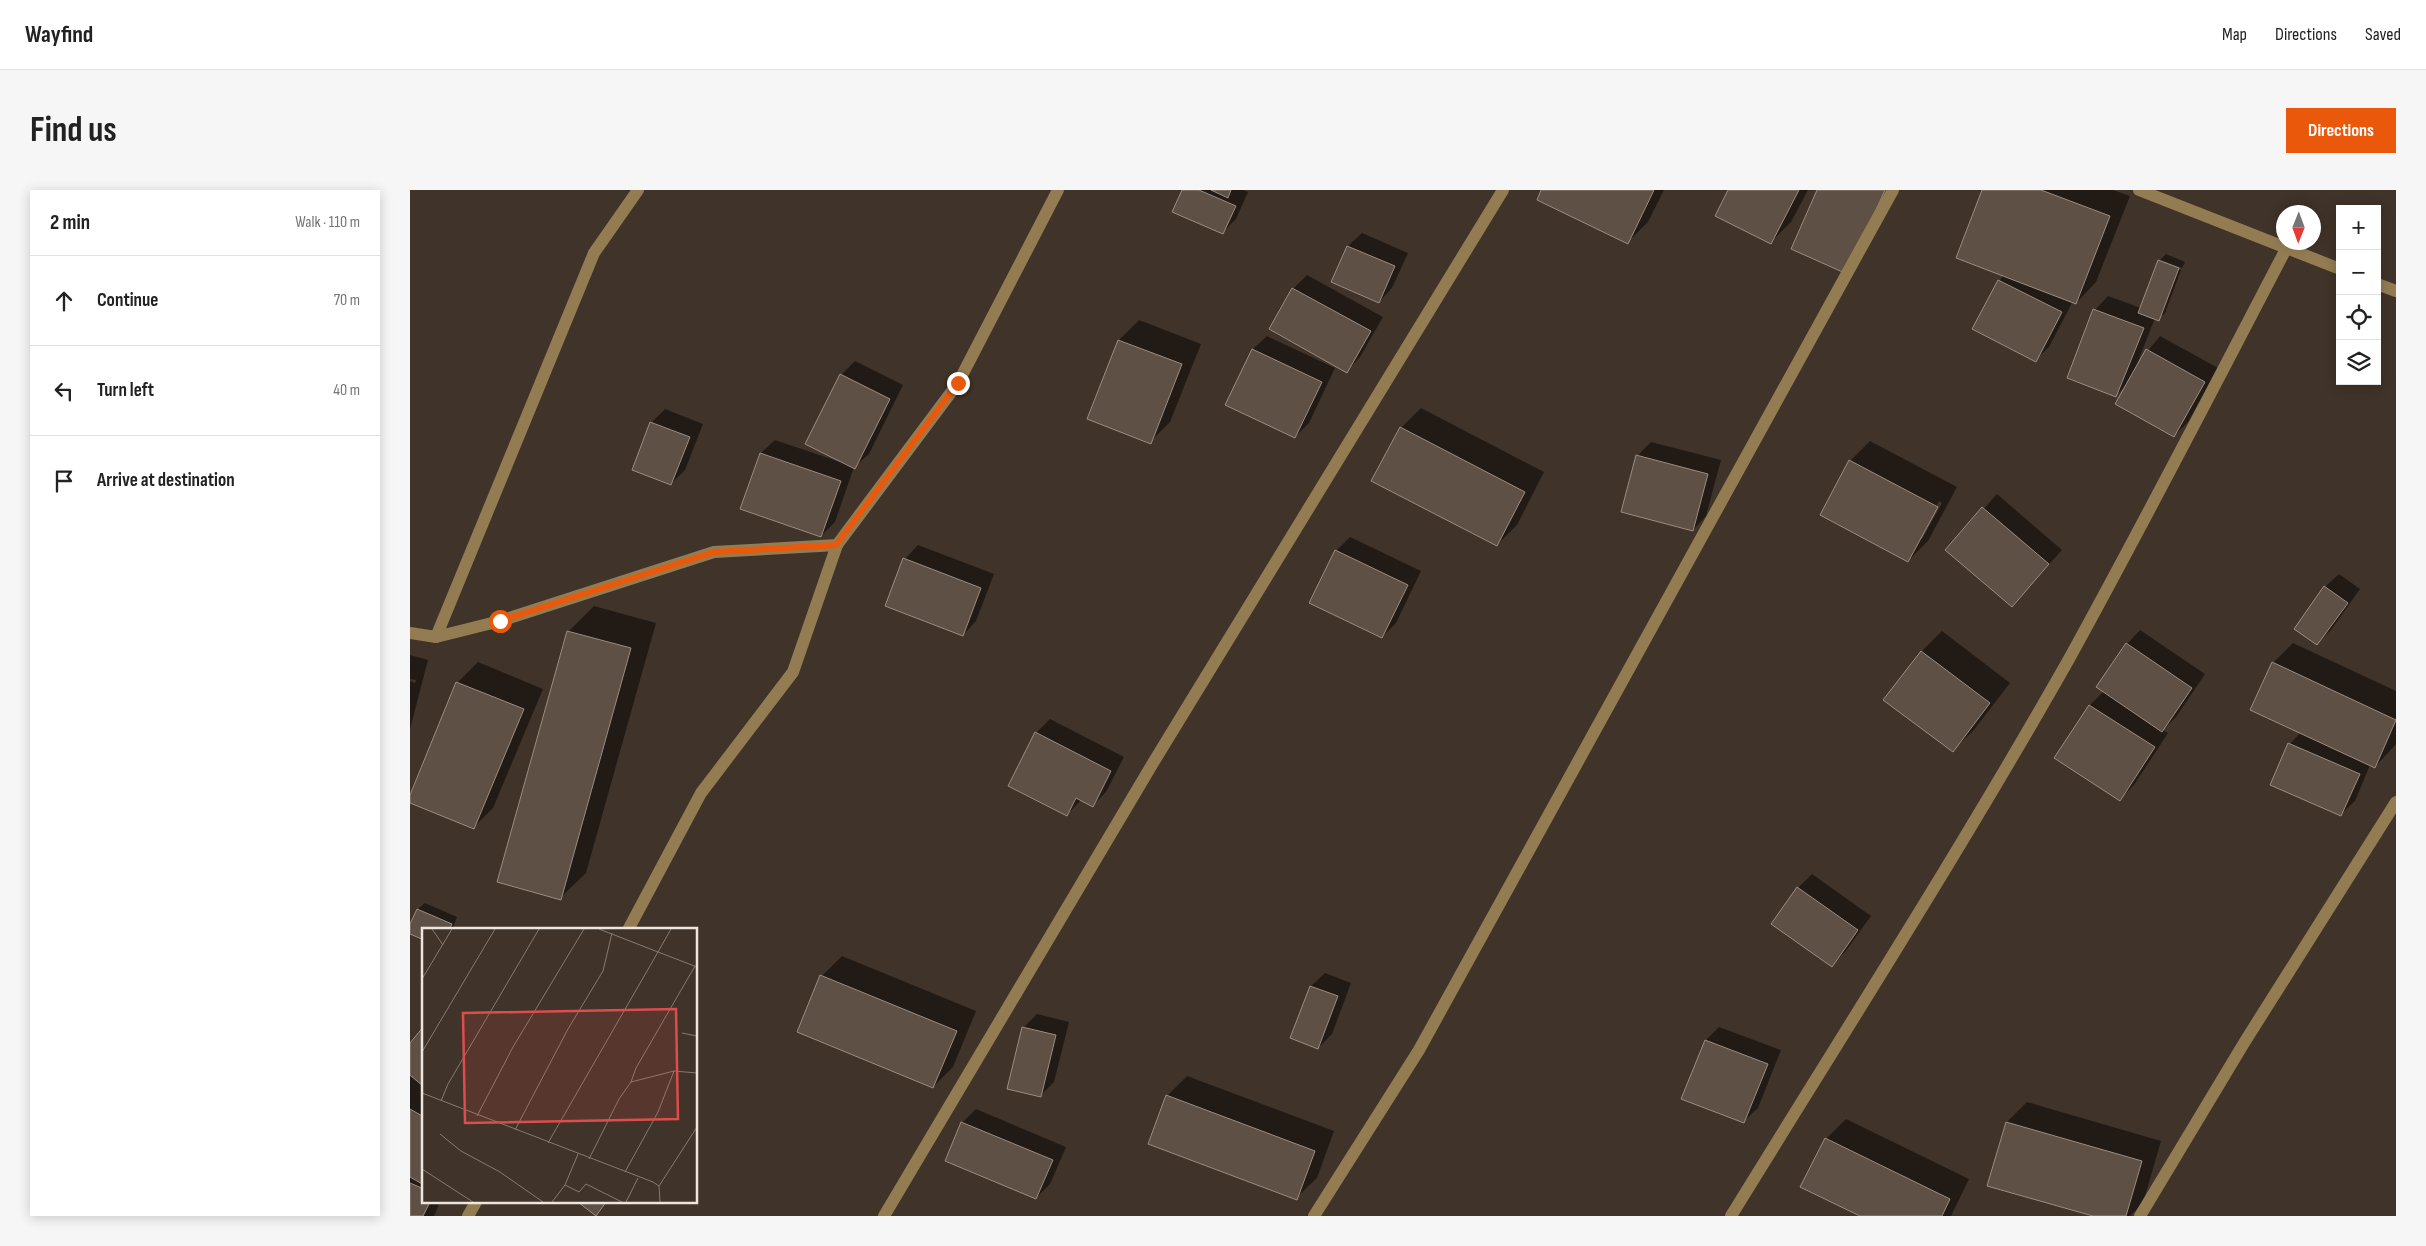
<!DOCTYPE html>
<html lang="en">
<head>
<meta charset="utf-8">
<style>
	body { margin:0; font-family:"Sofia Sans Condensed",sans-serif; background:#f6f6f6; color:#222 }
	.controls { position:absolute; right:15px; top:15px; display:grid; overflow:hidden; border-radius:0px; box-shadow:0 2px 12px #0003 }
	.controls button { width:45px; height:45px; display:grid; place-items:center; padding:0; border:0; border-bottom:1px solid #e0e0e0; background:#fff; color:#222; font:25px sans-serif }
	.compass { position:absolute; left:1866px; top:15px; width:45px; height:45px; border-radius:50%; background:#fff; box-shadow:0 2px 12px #0003; rotate:181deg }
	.stop { position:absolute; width:15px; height:15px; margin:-11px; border:4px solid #ea580c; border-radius:50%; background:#fff }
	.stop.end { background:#ea580c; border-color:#fff; box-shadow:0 1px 5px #0008 }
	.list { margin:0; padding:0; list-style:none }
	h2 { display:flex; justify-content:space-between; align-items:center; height:65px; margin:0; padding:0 20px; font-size:21px }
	h2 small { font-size:16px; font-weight:400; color:#767676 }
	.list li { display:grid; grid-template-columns:32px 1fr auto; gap:15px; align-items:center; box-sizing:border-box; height:90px; padding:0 20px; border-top:1px solid #e0e0e0 }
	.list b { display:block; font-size:19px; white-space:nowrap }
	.list em { font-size:16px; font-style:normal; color:#767676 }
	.icon { flex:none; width:28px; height:28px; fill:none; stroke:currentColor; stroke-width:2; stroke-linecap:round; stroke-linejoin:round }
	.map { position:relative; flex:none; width:1986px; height:1026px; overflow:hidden; border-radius:0px }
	header { display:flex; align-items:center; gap:30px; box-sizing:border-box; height:70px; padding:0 25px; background:#fff; border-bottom:1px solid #e0e0e0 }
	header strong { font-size:24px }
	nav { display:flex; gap:28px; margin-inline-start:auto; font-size:18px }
	.intro { display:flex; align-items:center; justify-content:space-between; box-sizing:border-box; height:120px; padding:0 30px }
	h1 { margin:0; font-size:35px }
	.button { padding:12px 22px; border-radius:0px; background:#ea580c; color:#fff; font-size:18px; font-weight:700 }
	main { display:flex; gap:30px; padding:0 30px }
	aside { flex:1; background:#fff; border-radius:0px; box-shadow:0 2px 12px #0003 }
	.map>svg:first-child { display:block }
</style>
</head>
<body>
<header>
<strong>Wayfind</strong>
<nav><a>Map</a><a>Directions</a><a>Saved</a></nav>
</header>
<div class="intro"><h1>Find us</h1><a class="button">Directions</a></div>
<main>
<aside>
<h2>2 min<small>Walk · 110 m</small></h2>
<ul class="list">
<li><svg class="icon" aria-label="ahead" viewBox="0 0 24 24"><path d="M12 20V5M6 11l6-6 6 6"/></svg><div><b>Continue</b></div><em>70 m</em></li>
<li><svg class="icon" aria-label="left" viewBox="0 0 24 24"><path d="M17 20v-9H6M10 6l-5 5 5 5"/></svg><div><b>Turn left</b></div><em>40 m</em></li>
<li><svg class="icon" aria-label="arrive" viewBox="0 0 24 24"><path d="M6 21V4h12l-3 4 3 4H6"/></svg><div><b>Arrive at destination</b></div></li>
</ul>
</aside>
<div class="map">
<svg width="1986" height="1026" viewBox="0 0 1986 1026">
	<rect width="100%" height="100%" fill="#403329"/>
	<!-- shadow -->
	<g fill="#0007" fill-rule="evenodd">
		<polygon points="774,0 833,0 838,2 826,29 812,43"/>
		<polygon points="1133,0 1254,0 1238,32 1218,52"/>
		<polygon points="1319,0 1398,0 1381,32 1361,52"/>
		<polygon points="1574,0 1703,0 1720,6 1686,92 1666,113 1663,111 1639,157 1625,170 1589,91 1594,85"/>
		<polygon points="952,43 998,63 982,98 969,112 938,56"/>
		<polygon points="1756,64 1775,72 1772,78 1751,70 1751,73 1771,80 1755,123 1748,129 1745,128 1727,174 1750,146 1808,178 1778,232 1764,246 1716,196 1706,205 1658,187 1685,120 1698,106 1731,118 1749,71"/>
		<polygon points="897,85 973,127 950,167 937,181 883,99"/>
		<polygon points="729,130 791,154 760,232 740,252 678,228 709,150"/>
		<polygon points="857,146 925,178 899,233 885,247 843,159"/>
		<polygon points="445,171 493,195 459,264 444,277 425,332 411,346 351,263 365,250 433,273 431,185"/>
		<polygon points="1011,218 1134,282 1107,335 1087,355 991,238"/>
		<polygon points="255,219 293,234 275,280 261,294 241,233"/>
		<path d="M 1460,251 L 1547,297 L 1518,351 L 1498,371 L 1440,271 ZM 1529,311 L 1532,313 L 1512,349 L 1509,349 Z"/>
		<polygon points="1241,252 1311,270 1296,326 1283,340 1227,266"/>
		<polygon points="1587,304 1652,360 1602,415 1537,360"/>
		<polygon points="940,347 1011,381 986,433 972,447 926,361"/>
		<polygon points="508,355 584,384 566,431 553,445 495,369"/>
		<polygon points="1929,384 1950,399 1921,440 1907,453 1915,397"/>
		<polygon points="184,416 246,433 176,683 150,708 158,442"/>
		<polygon points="1730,440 1795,484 1766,527 1753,540 1758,543 1724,595 1710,609 1646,568 1680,515 1694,501 1717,454"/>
		<polygon points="1532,441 1600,493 1563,541 1542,561 1475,510 1512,461"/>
		<polygon points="1883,453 1986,501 1986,554 1965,577 1960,575 1945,611 1931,624 1862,594 1880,554 1891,542 1863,473"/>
		<polygon points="0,465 18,470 0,539 0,491 5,493 6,490 0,489"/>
		<polygon points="68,472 133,499 83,618 63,638 0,612 0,608 47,493"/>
		<polygon points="640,529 714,567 696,602 682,616 671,610 657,625 626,543"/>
		<polygon points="1402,684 1461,726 1435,762 1422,775 1388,698"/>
		<polygon points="15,713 47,727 42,740 14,740 0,743 8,719"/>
		<polygon points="432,766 566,821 543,877 523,897 412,786"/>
		<polygon points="915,783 941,793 922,844 908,858 882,848 901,796"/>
		<polygon points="627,824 659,832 644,892 630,906 613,838"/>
		<polygon points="1309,837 1371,860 1348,918 1334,931 1296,850"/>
		<polygon points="14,838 14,1012 30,1012 24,1026 0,1026 0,887 7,890 0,884 0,855"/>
		<polygon points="777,886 924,941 907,988 886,1008 757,906"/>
		<polygon points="1617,912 1751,951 1733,1013 1720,1026 1688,1026 1597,932"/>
		<polygon points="566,919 656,957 640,994 626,1008 536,970 552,933"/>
		<polygon points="1436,929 1559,989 1541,1026 1452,1026 1416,949"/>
	</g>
	<!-- building -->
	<g fill="#5f5046" stroke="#9c8c81">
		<polygon points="772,0 789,0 826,16 813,44 762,22"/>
		<polygon points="801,0 821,0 818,8"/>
		<polygon points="1131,0 1244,0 1218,54 1127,10"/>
		<polygon points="1318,0 1389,0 1361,54 1305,26"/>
		<polygon points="1407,0 1475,0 1437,84 1381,59"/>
		<polygon points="1572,0 1631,0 1700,26 1666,114 1546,68"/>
		<polygon points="937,56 985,76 969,113 921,92"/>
		<polygon points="1748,70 1769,78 1749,131 1728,123"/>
		<polygon points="1588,90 1652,122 1626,172 1562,139"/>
		<polygon points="882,98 961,141 937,183 859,139"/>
		<polygon points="1683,119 1734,138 1706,207 1657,188"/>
		<polygon points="708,150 772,174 741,254 677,229"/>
		<polygon points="842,159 912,192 885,248 815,215"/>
		<polygon points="1736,159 1795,192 1764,247 1705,214"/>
		<polygon points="430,184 480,209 445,279 395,254"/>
		<polygon points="240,232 280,247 261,295 222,280"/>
		<polygon points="990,237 1115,302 1087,356 961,291"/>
		<polygon points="350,263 431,291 411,347 330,319"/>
		<polygon points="1226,265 1298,284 1283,341 1211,322"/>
		<polygon points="1439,270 1528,317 1498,372 1410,325"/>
		<polygon points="1572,317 1639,374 1602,417 1535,360"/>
		<polygon points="925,360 998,395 972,448 899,413"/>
		<polygon points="493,368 571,398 553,446 475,416"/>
		<polygon points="1914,396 1938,413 1907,455 1884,439"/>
		<polygon points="157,441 221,458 151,710 87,692"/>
		<polygon points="1716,453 1782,498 1752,542 1686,497"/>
		<polygon points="1511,461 1580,513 1543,562 1473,510"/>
		<polygon points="1862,472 1986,530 1965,578 1840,520"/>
		<polygon points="46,492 114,519 64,639 0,613 0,605"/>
		<polygon points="1679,515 1745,557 1710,611 1644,568"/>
		<polygon points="625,542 701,581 683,617 666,608 657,626 598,596"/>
		<polygon points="1878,553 1950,584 1931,626 1860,595"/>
		<polygon points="1387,697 1448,740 1422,777 1361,734"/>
		<polygon points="7,719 42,734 39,740 14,740 14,750 0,744 0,734"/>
		<polygon points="410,785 547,841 523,898 387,842"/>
		<polygon points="900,796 928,806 908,859 880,848"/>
		<polygon points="14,836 14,897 0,885 0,853"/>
		<polygon points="612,837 646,845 631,907 597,899"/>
		<polygon points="1295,850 1358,874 1334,933 1271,909"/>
		<polygon points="756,905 905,961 887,1010 738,954"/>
		<polygon points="0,919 14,927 14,995 0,987"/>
		<polygon points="551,932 643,970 626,1009 535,971"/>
		<polygon points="1596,932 1732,971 1716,1026 1683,1026 1577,996"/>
		<polygon points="1415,948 1540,1009 1532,1026 1450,1026 1390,997"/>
		<polygon points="0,993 14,999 14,1012 20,1012 13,1026 0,1026"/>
		<polygon points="168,1012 196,1012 186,1026"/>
	</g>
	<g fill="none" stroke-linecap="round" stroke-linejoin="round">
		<!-- minor -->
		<g stroke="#937c52" stroke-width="12">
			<polyline points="228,0 184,63 26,447 90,431 304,362 427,355 548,193 648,0"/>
			<polyline points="1729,0 1930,79"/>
			<polyline points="1967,94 1986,101"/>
			<polyline points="0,443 26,447"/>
			<polyline points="218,740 291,603 383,482 427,355"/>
			<polyline points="58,1026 66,1012"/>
			<polyline points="474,1026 743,573 1093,0"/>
			<polyline points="904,1026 1009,860 1483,0"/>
			<path d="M 1321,1026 C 1435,841 1552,658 1659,469 C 1734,333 1805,195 1877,57"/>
			<polyline points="1730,1026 1834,853 1986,612"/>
		</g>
	</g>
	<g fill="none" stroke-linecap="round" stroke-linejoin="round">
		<!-- route -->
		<polyline stroke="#ea580c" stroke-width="6" points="90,431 304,362 426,355 548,193"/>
	</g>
	<!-- overview -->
	<g transform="translate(12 738)">
		<rect width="275" height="275" fill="#403329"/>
		<path fill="none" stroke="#867a72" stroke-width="1" d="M 10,1 L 21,17M 177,1 L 236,24 L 249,1M 0,51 L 30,1M 260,105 L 275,108M 0,124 L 73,1M 252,143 L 275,145M 209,154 L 214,140 L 273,38M 0,165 L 231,254 L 237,258 L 238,274M 19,173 L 26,156 L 117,1M 55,188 L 91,119 L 162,1M 93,202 L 146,101 L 181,43 L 190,5M 18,206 L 39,223 L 78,244 L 121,274M 126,215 L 236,24 L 275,39M 167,231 L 197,171 L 209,154 L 252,143 L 236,184 L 203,244M 0,241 L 51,274M 143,257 L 156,226M 237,258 L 275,199M 130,274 L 143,257 L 157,264 L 164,256 L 200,274M 204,274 L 216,250"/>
		<path fill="#db4e4d" fill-opacity="0.15" stroke="#db4e4d" stroke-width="2.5" d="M 254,81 L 256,191 L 43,195 L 41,85 Z"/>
		<rect width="275" height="275" fill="none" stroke="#eee5df" stroke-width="2.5"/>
	</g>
</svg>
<div class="controls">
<button>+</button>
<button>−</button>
<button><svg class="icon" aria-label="locate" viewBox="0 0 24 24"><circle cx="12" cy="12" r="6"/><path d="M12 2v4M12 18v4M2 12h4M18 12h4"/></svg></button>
<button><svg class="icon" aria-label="layers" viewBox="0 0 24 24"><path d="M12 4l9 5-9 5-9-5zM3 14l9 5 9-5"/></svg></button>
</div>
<svg class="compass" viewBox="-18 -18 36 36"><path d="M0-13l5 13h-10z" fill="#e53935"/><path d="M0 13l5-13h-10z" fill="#767676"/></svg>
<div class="stop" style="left:90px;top:431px"></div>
<div class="stop end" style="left:548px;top:193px"></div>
</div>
</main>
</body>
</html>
